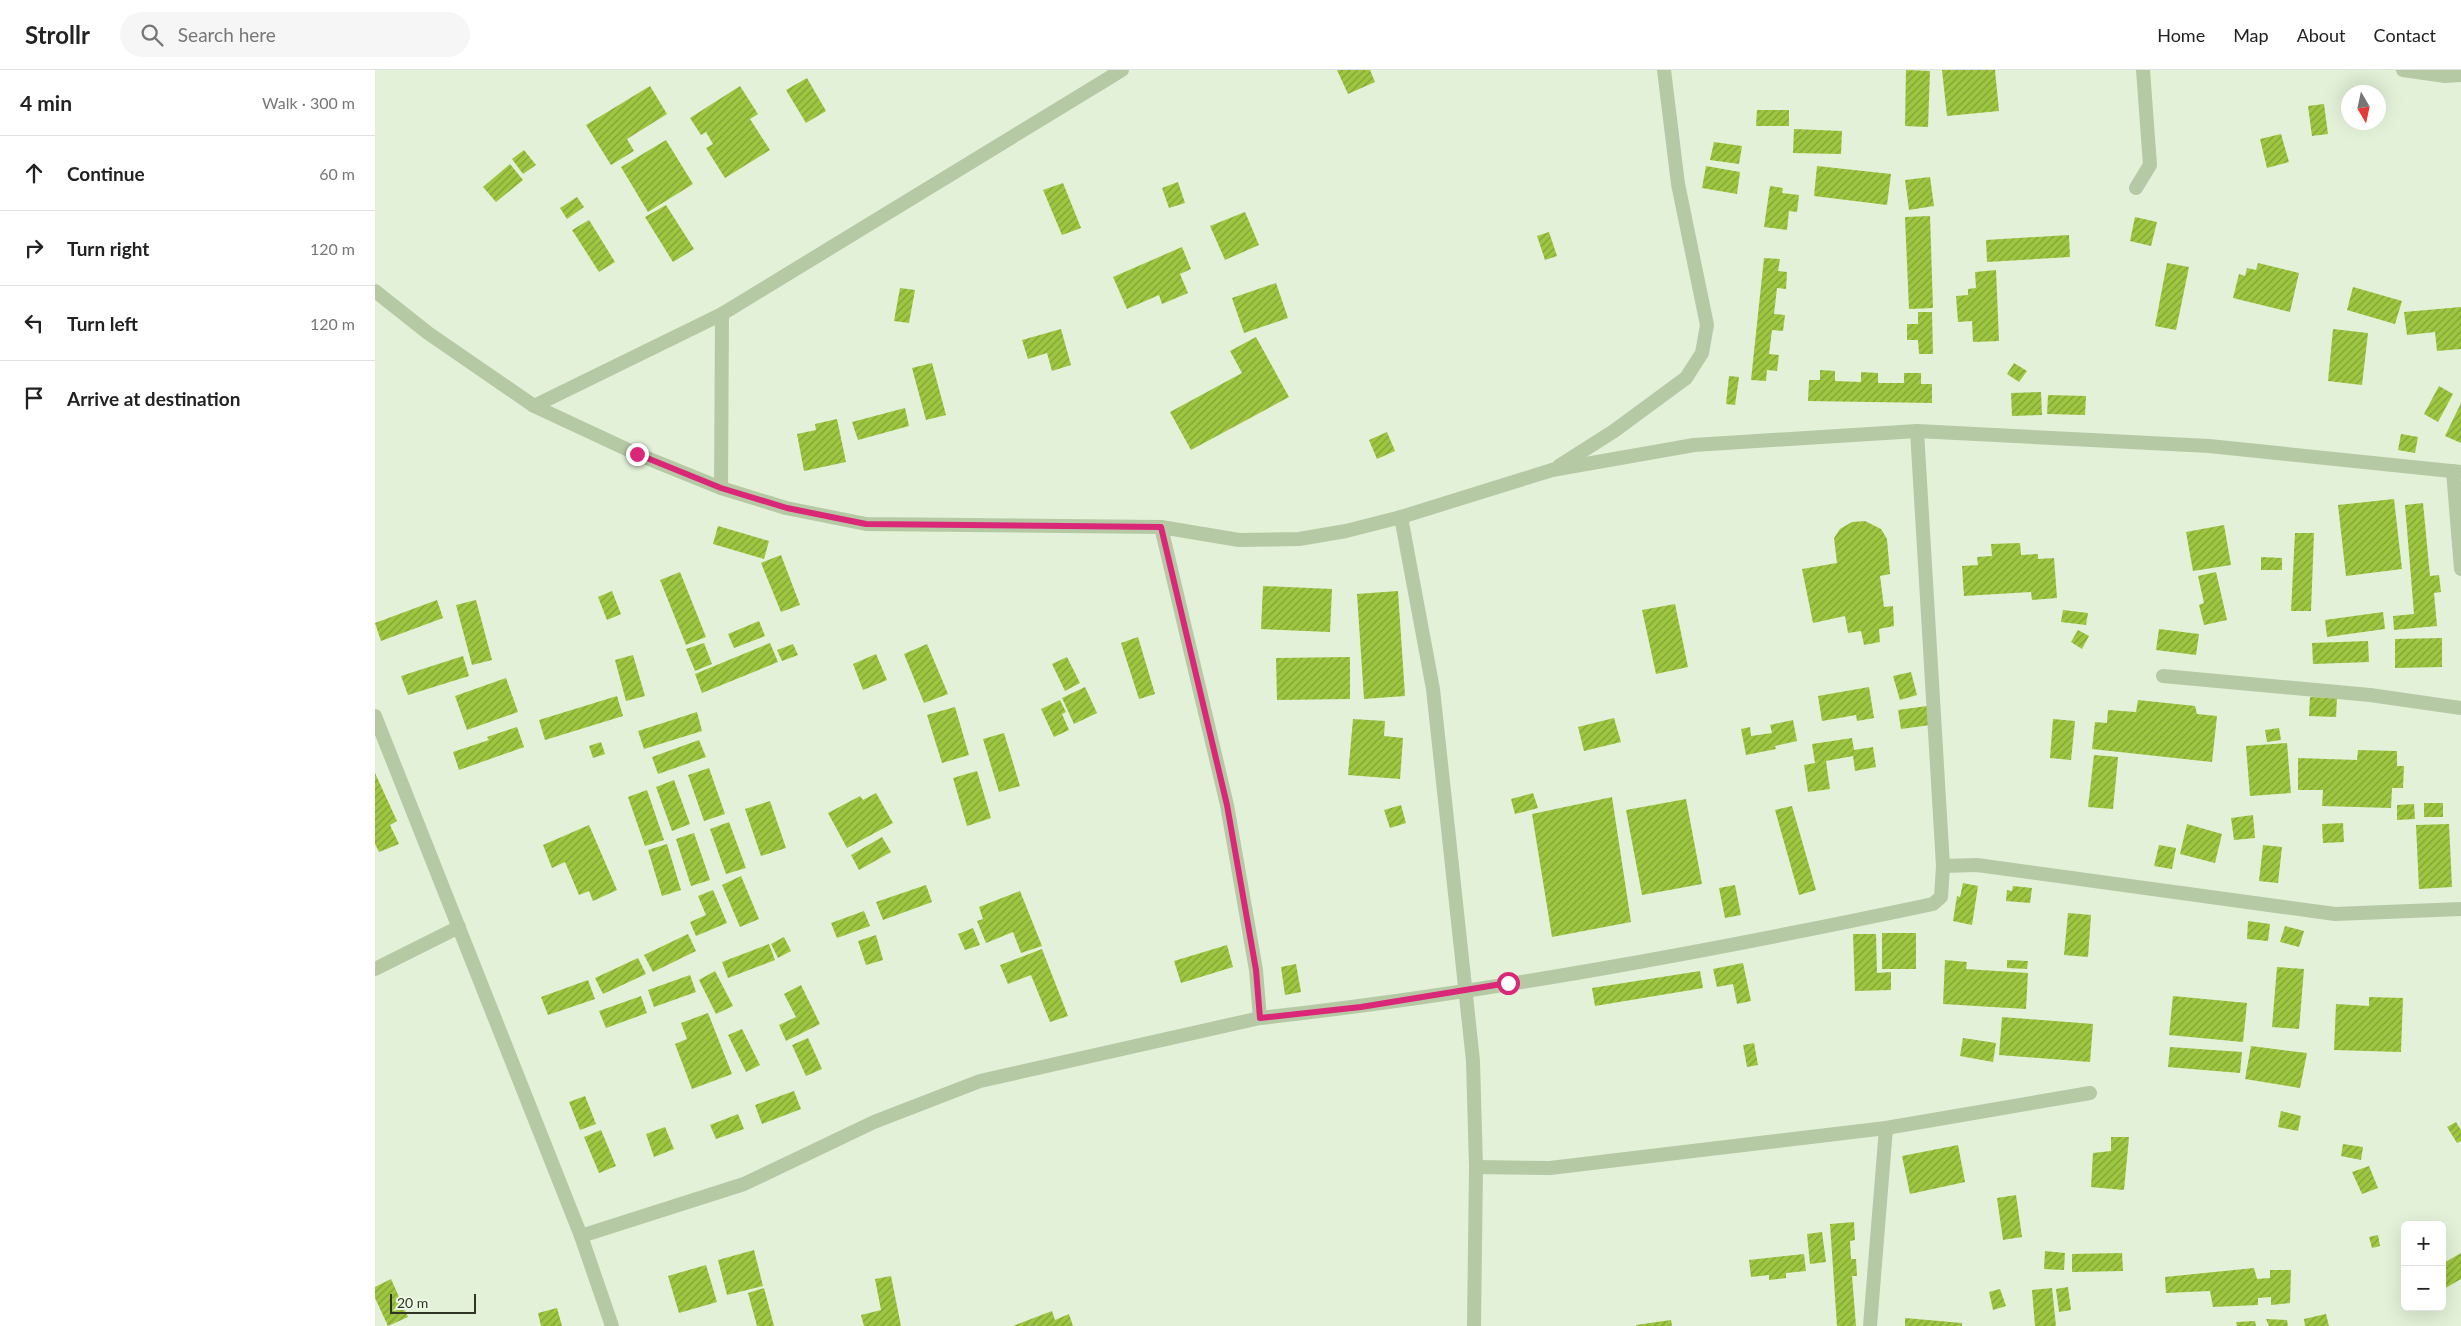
<!DOCTYPE html>
<html lang="en">
<head>
<meta charset="utf-8">
<style>
	body { margin:0; font-family:Lato,sans-serif; background:#f6f6f6; color:#222 }
	.controls { position:absolute; right:15px; bottom:15px; display:grid; overflow:hidden; border-radius:8px; box-shadow:0 5px 20px #0002 }
	.controls button { width:45px; height:45px; display:grid; place-items:center; padding:0; border:0; border-bottom:1px solid #e0e0e0; background:#fff; color:#222; font:25px sans-serif }
	.compass { position:absolute; left:1966px; top:15px; width:45px; height:45px; border-radius:50%; background:#fff; box-shadow:0 5px 20px #0002; rotate:171deg }
	.scale { position:absolute; left:15px; bottom:12px; width:86px; box-sizing:border-box; padding-left:5px; border:2px solid #2f3426; border-top:0; font-size:14px; line-height:18px; white-space:nowrap; color:#2f3426; -webkit-text-stroke:4px #edf9e5; paint-order:stroke }
	.stop { position:absolute; width:15px; height:15px; margin:-11px; border:4px solid #db2777; border-radius:50%; background:#fff }
	.stop.end { background:#db2777; border-color:#fff; box-shadow:0 1px 5px #0008 }
	.list { margin:0; padding:0; list-style:none }
	h2 { display:flex; justify-content:space-between; align-items:center; height:65px; margin:0; padding:0 20px; font-size:21px }
	h2 small { font-size:16px; font-weight:400; color:#767676 }
	.list li { display:grid; grid-template-columns:32px 1fr auto; gap:15px; align-items:center; box-sizing:border-box; height:75px; padding:0 20px; border-top:1px solid #e0e0e0 }
	.list b { display:block; font-size:19px; white-space:nowrap }
	.list em { font-size:16px; font-style:normal; color:#767676 }
	.icon { flex:none; width:28px; height:28px; fill:none; stroke:currentColor; stroke-width:2; stroke-linecap:round; stroke-linejoin:round }
	.map { position:relative; flex:none; width:2086px; height:1256px; overflow:hidden }
	header { display:flex; align-items:center; gap:30px; box-sizing:border-box; height:70px; padding:0 25px; background:#fff; border-bottom:1px solid #e0e0e0 }
	header strong { font-size:24px }
	nav { display:flex; gap:28px; margin-inline-start:auto; font-size:18px }
	.search { width:350px; height:45px; background:#f6f6f6; display:flex; align-items:center; gap:12px; box-sizing:border-box; padding:0 18px; border-radius:28px; color:#767676; font-size:19px }
	main { display:flex }
	aside { flex:1; background:#fff }
	.map>svg:first-child { display:block }
</style>
</head>
<body>
<header>
<strong>Strollr</strong>
<div class="search"><svg class="icon" aria-label="search" viewBox="0 0 24 24"><circle cx="10" cy="10" r="6"/><path d="M15 15l6 6"/></svg>Search here</div>
<nav><a>Home</a><a>Map</a><a>About</a><a>Contact</a></nav>
</header>
<main>
<aside>
<h2>4 min<small>Walk · 300 m</small></h2>
<ul class="list">
<li><svg class="icon" aria-label="ahead" viewBox="0 0 24 24"><path d="M12 20V5M6 11l6-6 6 6"/></svg><div><b>Continue</b></div><em>60 m</em></li>
<li><svg class="icon" aria-label="right" viewBox="0 0 24 24"><path d="M7 20v-9h11M14 6l5 5-5 5"/></svg><div><b>Turn right</b></div><em>120 m</em></li>
<li><svg class="icon" aria-label="left" viewBox="0 0 24 24"><path d="M17 20v-9H6M10 6l-5 5 5 5"/></svg><div><b>Turn left</b></div><em>120 m</em></li>
<li><svg class="icon" aria-label="arrive" viewBox="0 0 24 24"><path d="M6 21V4h12l-3 4 3 4H6"/></svg><div><b>Arrive at destination</b></div></li>
</ul>
</aside>
<div class="map">
<svg width="2086" height="1256" viewBox="0 0 2086 1256">
	<defs>
		<pattern id="building-hatch" width="6" height="6" patternUnits="userSpaceOnUse" patternTransform="scale(1.25)"><rect width="6" height="6" fill="#9ec641"/><path d="M-1 1l2-2M0 6l6-6M5 7l2-2" fill="none" stroke="#81a236"/></pattern>
	</defs>
	<rect width="100%" height="100%" fill="#e3f1d8"/>
	<!-- building -->
	<g fill="url(#building-hatch)">
		<polygon points="962,0 995,0 1000,12 973,24"/>
		<polygon points="1531,0 1555,1 1553,57 1530,56"/>
		<polygon points="1567,0 1620,0 1624,41 1572,46"/>
		<polygon points="432,8 451,41 431,53 411,20"/>
		<polygon points="275,16 292,44 252,69 259,81 236,95 211,55"/>
		<polygon points="365,16 383,44 375,49 395,80 350,108 331,78 338,74 331,62 326,65 315,48"/>
		<polygon points="1949,34 1953,64 1937,66 1933,36"/>
		<polygon points="1382,40 1414,40 1414,56 1381,56"/>
		<polygon points="1419,59 1467,61 1466,84 1418,83"/>
		<polygon points="1906,64 1914,92 1892,98 1885,69"/>
		<polygon points="291,70 318,114 273,142 246,97"/>
		<polygon points="1339,72 1367,76 1364,94 1335,90"/>
		<polygon points="149,80 161,95 148,104 137,89"/>
		<polygon points="135,94 148,110 121,132 108,117"/>
		<polygon points="1331,96 1365,102 1362,124 1327,118"/>
		<polygon points="1442,96 1516,104 1512,135 1439,126"/>
		<polygon points="1555,107 1559,136 1534,140 1530,110"/>
		<polygon points="803,112 810,133 794,138 787,118"/>
		<polygon points="688,113 706,158 687,165 668,120"/>
		<polygon points="1395,116 1408,118 1407,123 1424,125 1422,142 1414,141 1412,160 1389,157"/>
		<polygon points="202,127 209,137 192,149 185,138"/>
		<polygon points="291,135 319,179 298,192 270,147"/>
		<polygon points="870,142 884,175 850,190 835,156"/>
		<polygon points="1555,146 1558,238 1534,239 1530,147"/>
		<polygon points="1760,147 1782,152 1776,176 1755,171"/>
		<polygon points="214,150 240,192 224,202 197,160"/>
		<polygon points="1174,162 1182,186 1170,190 1162,166"/>
		<polygon points="1694,165 1695,187 1612,192 1611,170"/>
		<polygon points="807,177 816,199 805,204 813,223 787,234 784,225 752,239 738,207"/>
		<polygon points="1389,188 1405,189 1403,201 1412,202 1411,219 1402,218 1399,244 1410,245 1408,261 1397,260 1394,284 1404,285 1402,301 1392,300 1391,311 1376,310"/>
		<polygon points="1792,193 1814,197 1801,260 1780,256"/>
		<polygon points="1883,193 1924,203 1915,242 1858,228 1864,204 1870,206 1872,198 1881,200"/>
		<polygon points="1621,200 1624,271 1598,272 1597,251 1583,252 1581,226 1593,225 1593,219 1601,218 1600,202"/>
		<polygon points="901,213 913,248 869,263 857,228"/>
		<polygon points="1978,217 2027,231 2020,254 1972,240"/>
		<polygon points="525,218 540,220 534,253 519,251"/>
		<polygon points="2086,237 2086,279 2062,281 2060,262 2032,265 2029,242"/>
		<polygon points="1543,242 1557,242 1558,284 1544,284 1543,270 1532,270 1532,254 1543,254"/>
		<polygon points="686,259 696,295 677,301 672,283 653,289 647,270"/>
		<polygon points="1958,259 1993,263 1987,315 1953,311"/>
		<polygon points="881,267 914,327 816,380 795,342 867,303 855,281"/>
		<polygon points="557,293 571,345 551,350 537,298"/>
		<polygon points="1639,293 1652,301 1644,312 1632,304"/>
		<polygon points="1445,300 1460,301 1460,311 1486,312 1486,302 1503,303 1503,313 1529,313 1529,303 1546,303 1546,314 1557,314 1557,333 1433,331 1434,310 1445,310"/>
		<polygon points="1354,306 1364,307 1360,335 1351,334"/>
		<polygon points="2064,316 2078,324 2063,352 2049,344"/>
		<polygon points="1666,322 1667,345 1637,346 1636,323"/>
		<polygon points="1673,325 1711,326 1710,345 1672,344"/>
		<polygon points="2086,333 2086,373 2070,366"/>
		<polygon points="530,338 534,356 483,370 477,352"/>
		<polygon points="462,349 471,392 429,401 422,364 441,360 440,354"/>
		<polygon points="1012,362 1020,381 1002,389 994,370"/>
		<polygon points="2026,364 2043,367 2040,383 2023,380"/>
		<polygon points="2019,429 2027,499 1971,506 1963,435"/>
		<polygon points="2048,433 2055,506 2064,505 2066,522 2059,523 2062,556 2019,560 2018,546 2039,544 2030,435"/>
		<polygon points="1490,451 1506,459 1512,469 1515,504 1505,506 1509,537 1518,536 1519,556 1504,559 1505,572 1489,575 1486,561 1473,563 1470,546 1438,553 1427,499 1462,493 1459,468 1465,459 1477,452"/>
		<polygon points="1849,455 1856,495 1818,501 1811,462"/>
		<polygon points="343,456 394,471 389,489 338,474"/>
		<polygon points="1920,463 1939,463 1936,541 1916,541"/>
		<polygon points="1645,473 1646,485 1663,484 1663,489 1679,488 1682,528 1657,530 1656,522 1589,526 1587,496 1603,495 1602,487 1617,486 1616,474"/>
		<polygon points="406,485 425,535 406,542 386,493"/>
		<polygon points="1886,487 1907,488 1907,500 1886,500"/>
		<polygon points="305,502 331,567 311,575 285,510"/>
		<polygon points="1841,502 1852,550 1829,555 1824,535 1829,533 1823,506"/>
		<polygon points="888,516 957,519 955,562 886,559"/>
		<polygon points="237,521 246,544 232,550 223,527"/>
		<polygon points="1023,521 1030,626 989,629 982,524"/>
		<polygon points="62,530 68,548 6,571 0,553"/>
		<polygon points="101,530 117,590 97,595 81,535"/>
		<polygon points="1300,534 1313,597 1281,604 1267,540"/>
		<polygon points="1688,540 1713,543 1711,555 1686,552"/>
		<polygon points="2008,542 2010,559 1952,567 1950,550"/>
		<polygon points="384,551 390,566 359,578 353,564"/>
		<polygon points="1784,559 1824,564 1821,585 1781,580"/>
		<polygon points="1703,560 1714,566 1707,579 1696,572"/>
		<polygon points="763,567 780,624 764,629 746,573"/>
		<polygon points="2067,568 2067,597 2020,598 2020,569"/>
		<polygon points="1993,571 1994,592 1938,594 1937,573"/>
		<polygon points="329,573 337,594 320,601 311,579"/>
		<polygon points="395,573 403,592 327,623 320,604"/>
		<polygon points="418,574 423,585 407,591 402,580"/>
		<polygon points="552,574 573,624 549,633 529,584"/>
		<polygon points="501,584 512,610 488,620 478,594"/>
		<polygon points="258,585 270,626 251,631 240,590"/>
		<polygon points="88,586 94,606 33,625 26,606"/>
		<polygon points="692,587 705,613 690,621 677,594"/>
		<polygon points="975,587 975,629 902,630 901,588"/>
		<polygon points="1536,602 1542,625 1525,630 1518,606"/>
		<polygon points="131,608 143,642 92,660 80,626"/>
		<polygon points="710,617 722,643 699,654 687,628"/>
		<polygon points="1494,617 1499,648 1482,651 1481,645 1447,651 1443,626"/>
		<polygon points="242,626 248,646 170,670 164,650"/>
		<polygon points="1935,627 1962,628 1961,647 1934,646"/>
		<polygon points="685,630 691,642 687,644 694,660 679,667 666,639"/>
		<polygon points="1763,630 1820,636 1822,644 1842,646 1837,692 1717,679 1720,652 1732,653 1733,640 1761,642"/>
		<polygon points="1552,636 1555,655 1526,659 1523,640"/>
		<polygon points="580,637 594,685 567,693 552,645"/>
		<polygon points="322,642 327,661 269,679 263,661"/>
		<polygon points="1239,648 1246,672 1209,681 1203,657"/>
		<polygon points="978,649 1010,651 1009,666 1028,668 1025,709 973,705"/>
		<polygon points="1678,649 1700,651 1696,690 1675,688"/>
		<polygon points="1418,650 1422,671 1400,676 1401,679 1371,685 1366,659 1375,657 1376,666 1397,663 1395,655"/>
		<polygon points="142,657 149,677 84,700 78,682 114,670 112,667"/>
		<polygon points="1904,658 1906,670 1892,672 1890,660"/>
		<polygon points="629,663 645,716 624,722 608,669"/>
		<polygon points="1477,668 1479,680 1498,677 1501,697 1480,701 1478,686 1451,691 1455,719 1433,722 1429,695 1440,693 1437,674"/>
		<polygon points="324,670 331,687 283,704 277,687"/>
		<polygon points="226,672 230,684 218,688 214,676"/>
		<polygon points="1912,673 1916,723 1875,726 1871,676"/>
		<polygon points="1983,680 2022,681 2022,696 2029,696 2028,718 2017,718 2016,738 1947,736 1948,720 1923,720 1923,688 1982,690"/>
		<polygon points="1719,685 1743,687 1738,739 1713,737"/>
		<polygon points="334,698 350,744 329,751 313,705"/>
		<polygon points="602,701 616,748 592,756 578,708"/>
		<polygon points="0,703 22,751 15,755 24,774 4,782 0,774"/>
		<polygon points="299,710 315,754 297,761 281,717"/>
		<polygon points="272,720 289,770 270,776 253,727"/>
		<polygon points="501,723 518,753 472,778 453,743 485,726 488,730"/>
		<polygon points="1158,723 1163,738 1140,744 1136,729"/>
		<polygon points="1237,727 1256,852 1177,867 1157,744"/>
		<polygon points="1311,729 1327,814 1267,825 1251,740"/>
		<polygon points="395,731 411,778 386,786 370,739"/>
		<rect x="2049" y="733" width="19" height="14"/>
		<polygon points="2039,734 2040,749 2022,750 2022,735"/>
		<polygon points="1026,735 1031,753 1015,758 1009,740"/>
		<polygon points="1417,736 1441,820 1424,825 1400,740"/>
		<polygon points="1878,745 1880,768 1859,770 1856,748"/>
		<polygon points="354,752 371,798 351,804 335,759"/>
		<polygon points="1968,753 1969,772 1948,773 1947,754"/>
		<polygon points="1812,754 1847,764 1840,793 1805,784"/>
		<polygon points="2074,754 2077,817 2044,819 2041,755"/>
		<polygon points="214,755 242,820 218,831 214,821 204,825 190,792 177,798 168,775"/>
		<polygon points="319,763 335,810 316,816 301,769"/>
		<polygon points="507,767 516,782 484,800 476,785"/>
		<polygon points="292,774 306,820 287,826 273,780"/>
		<polygon points="1784,775 1801,778 1797,799 1779,796"/>
		<polygon points="1888,775 1907,777 1903,813 1884,811"/>
		<polygon points="366,806 384,849 365,857 347,815"/>
		<polygon points="1588,813 1603,816 1597,855 1578,851 1582,826 1585,827"/>
		<polygon points="551,815 557,832 508,850 501,832"/>
		<polygon points="1360,815 1366,845 1350,848 1344,818"/>
		<polygon points="1638,816 1657,818 1655,833 1631,831 1632,820 1637,821"/>
		<polygon points="338,820 352,853 321,866 315,852 331,845 323,826"/>
		<polygon points="645,821 667,876 646,883 638,862 611,873 602,851 608,849 604,837"/>
		<polygon points="489,841 495,856 462,868 456,853"/>
		<polygon points="1693,843 1716,845 1713,887 1689,885"/>
		<polygon points="1873,851 1895,854 1893,871 1872,869"/>
		<polygon points="1910,856 1929,861 1924,877 1905,872"/>
		<polygon points="598,858 605,875 590,880 583,864"/>
		<rect x="1507" y="863" width="34" height="36"/>
		<polygon points="313,864 321,881 278,902 269,885"/>
		<polygon points="1478,864 1501,864 1502,903 1516,902 1516,920 1480,921"/>
		<polygon points="501,865 508,890 491,895 483,871"/>
		<polygon points="409,867 416,881 403,888 396,874"/>
		<polygon points="394,874 400,890 353,908 347,892"/>
		<polygon points="852,875 858,897 806,913 799,891"/>
		<polygon points="667,879 693,946 675,952 656,905 633,914 625,895"/>
		<polygon points="263,888 271,904 228,924 220,908"/>
		<polygon points="1570,890 1592,892 1591,899 1653,903 1651,939 1568,934"/>
		<polygon points="1632,890 1653,891 1652,899 1632,898"/>
		<polygon points="1368,893 1376,931 1362,934 1358,914 1342,917 1338,899"/>
		<polygon points="921,894 926,922 910,925 906,897"/>
		<polygon points="1902,897 1929,899 1924,959 1897,957"/>
		<polygon points="340,901 358,936 341,944 324,910"/>
		<polygon points="1325,901 1328,918 1220,936 1217,918"/>
		<polygon points="315,905 321,922 279,937 273,920"/>
		<polygon points="213,910 220,929 173,945 166,927"/>
		<polygon points="426,915 445,954 411,971 404,955 421,947 409,924"/>
		<polygon points="266,926 272,943 231,958 224,941"/>
		<polygon points="1798,926 1872,933 1868,972 1794,965"/>
		<polygon points="1994,927 2028,928 2026,982 1959,980 1961,934 1994,936"/>
		<polygon points="333,943 357,1004 317,1019 300,974 312,969 306,953"/>
		<polygon points="1627,947 1718,954 1715,992 1624,985"/>
		<polygon points="367,959 385,995 371,1002 353,965"/>
		<polygon points="433,968 447,999 431,1006 417,975"/>
		<polygon points="1588,968 1621,973 1618,992 1585,986"/>
		<polygon points="1379,973 1383,995 1372,997 1368,975"/>
		<polygon points="1876,976 1932,983 1925,1018 1870,1009"/>
		<polygon points="1795,977 1867,982 1865,1003 1793,997"/>
		<polygon points="419,1021 426,1039 387,1054 380,1035"/>
		<polygon points="210,1026 221,1054 205,1060 194,1032"/>
		<polygon points="1906,1041 1926,1046 1923,1061 1903,1057"/>
		<polygon points="363,1044 369,1059 341,1069 335,1055"/>
		<polygon points="2081,1052 2086,1060 2086,1071 2082,1073 2072,1057"/>
		<polygon points="290,1057 299,1079 279,1087 271,1064"/>
		<polygon points="226,1060 241,1096 224,1103 209,1067"/>
		<polygon points="1736,1067 1754,1067 1749,1120 1716,1117 1718,1083 1736,1081"/>
		<polygon points="1968,1074 1988,1077 1986,1090 1966,1086"/>
		<polygon points="1583,1075 1590,1112 1535,1124 1527,1086"/>
		<polygon points="1994,1096 2003,1118 1987,1124 1977,1102"/>
		<polygon points="1641,1125 1647,1167 1628,1170 1622,1128"/>
		<polygon points="1479,1152 1480,1170 1475,1171 1476,1189 1481,1189 1482,1206 1477,1206 1481,1256 1462,1256 1455,1154"/>
		<polygon points="1447,1162 1451,1192 1435,1194 1432,1164"/>
		<polygon points="2003,1165 2005,1176 1997,1178 1994,1167"/>
		<polygon points="379,1180 388,1216 352,1225 343,1190"/>
		<polygon points="1670,1181 1690,1183 1689,1200 1669,1199"/>
		<polygon points="1747,1183 1748,1201 1697,1202 1697,1184"/>
		<polygon points="2086,1183 2086,1209 2067,1220 2067,1194"/>
		<polygon points="1429,1184 1431,1201 1411,1203 1411,1208 1394,1210 1394,1205 1376,1207 1374,1190"/>
		<polygon points="331,1195 342,1232 304,1243 293,1206"/>
		<polygon points="1879,1198 1882,1209 1895,1208 1895,1200 1916,1200 1915,1233 1896,1235 1896,1227 1883,1228 1883,1235 1838,1237 1835,1221 1791,1223 1790,1207"/>
		<polygon points="516,1206 526,1256 489,1256 486,1245 506,1240 500,1209"/>
		<polygon points="16,1209 33,1247 13,1256 0,1228 0,1217"/>
		<polygon points="1693,1217 1696,1240 1684,1242 1681,1219"/>
		<polygon points="389,1218 399,1256 382,1256 373,1223"/>
		<polygon points="1677,1218 1681,1256 1660,1256 1657,1220"/>
		<polygon points="1625,1219 1631,1236 1618,1240 1614,1222"/>
		<polygon points="182,1238 187,1256 166,1256 163,1243"/>
		<polygon points="677,1241 680,1250 694,1244 698,1256 638,1256"/>
		<polygon points="1951,1244 1954,1256 1930,1256 1929,1249"/>
		<polygon points="1530,1248 1587,1253 1587,1256 1530,1256"/>
		<polygon points="1891,1249 1912,1250 1913,1256 1894,1256"/>
		<polygon points="1296,1250 1297,1256 1261,1256 1261,1255"/>
		<polygon points="1880,1251 1881,1256 1862,1256 1861,1252"/>
	</g>
	<g fill="none" stroke-linecap="round" stroke-linejoin="round">
		<!-- minor -->
		<g stroke="#b6c9a5" stroke-width="14">
			<polyline points="2028,0 2070,6 2086,5"/>
			<polyline points="1761,118 1775,95 1768,0"/>
			<polyline points="0,221 53,263 159,336 262,384 346,418 411,438 491,454 786,457 864,470 924,469 971,461 1026,447 1177,400 1319,375 1542,361 1834,376 2086,402"/>
			<polyline points="159,336 347,244 747,0"/>
			<polyline points="1542,361 1568,796 1602,795 1960,844 2086,839"/>
			<polyline points="1184,396 1239,361 1311,308 1327,283 1332,255 1303,114 1289,0"/>
			<polyline points="2078,401 2086,499"/>
			<polyline points="346,418 347,244"/>
			<polyline points="1026,447 1058,619 1098,991 1101,1097 1099,1256"/>
			<path d="M 786,457 L 852,735 L 881,900 L 885,948 C 1111,923 1336,881 1558,834 L 1566,827 L 1568,796"/>
			<polyline points="1788,606 1995,625 2086,638"/>
			<polyline points="0,646 206,1166 237,1256"/>
			<polyline points="0,899 84,857"/>
			<polyline points="1101,1097 1175,1098 1511,1058 1715,1023"/>
			<polyline points="206,1166 369,1114 499,1052 605,1011 885,948"/>
			<polyline points="1495,1256 1511,1058"/>
		</g>
	</g>
	<g fill="none" stroke-linecap="round" stroke-linejoin="round">
		<!-- route -->
		<polyline stroke="#db2777" stroke-width="6" points="262,384 346,418 412,438 491,454 786,457 852,735 881,900 885,948 986,937 1133,913"/>
	</g>
</svg>
<div class="controls">
<button>+</button>
<button>−</button>
</div>
<svg class="compass" viewBox="-18 -18 36 36"><path d="M0-13l5 13h-10z" fill="#e53935"/><path d="M0 13l5-13h-10z" fill="#767676"/></svg>
<div class="scale">20 m</div>
<div class="stop" style="left:1133px;top:913px"></div>
<div class="stop end" style="left:262px;top:384px"></div>
</div>
</main>
</body>
</html>
